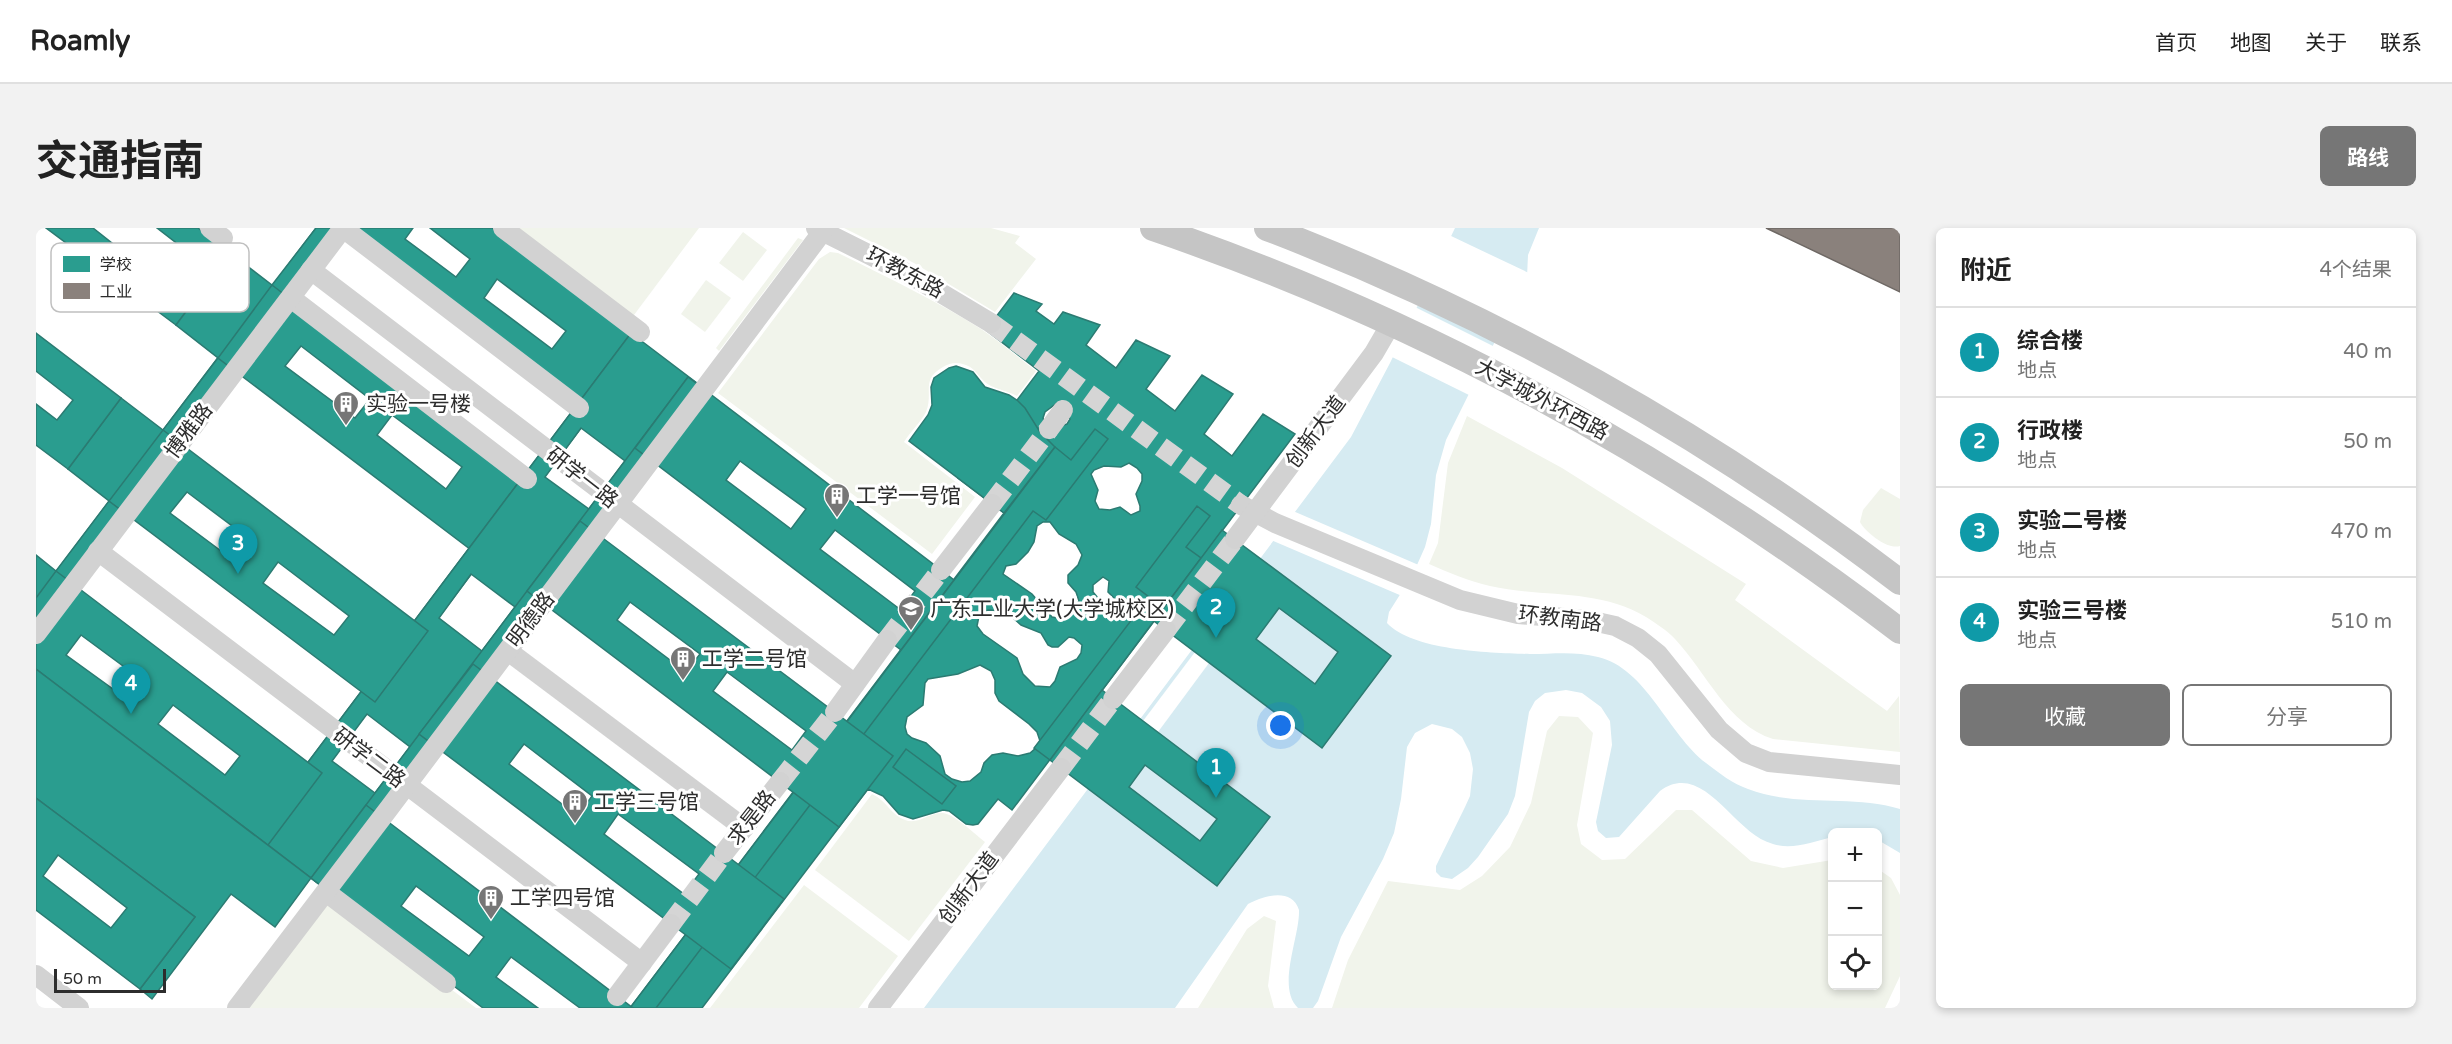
<!DOCTYPE html>
<html lang="zh">
<head>
<meta charset="utf-8">
<style>
	body { margin:0; font-family:"Varela Round","Noto Sans SC",sans-serif; background:#f2f2f2; color:#222 }
	.controls { position:absolute; right:18px; bottom:18px; display:grid; overflow:hidden; border-radius:9px; box-shadow:0 3px 9px #0003 }
	.controls button { width:54px; height:54px; display:grid; place-items:center; padding:0; border:0; border-bottom:2px solid #e0e0e0; background:#fff; color:#222; font:30px sans-serif }
	.scale { position:absolute; left:18px; bottom:15px; width:112px; box-sizing:border-box; padding-left:6px; border:3px solid #2d2d2d; border-top:0; font-size:16px; line-height:21px; white-space:nowrap; color:#2d2d2d; -webkit-text-stroke:4px #fff; paint-order:stroke }
	.you { position:absolute; left:1245px; top:498px; width:21px; height:21px; margin:-15px; border:4px solid #fff; border-radius:50%; background:#1a73e8; box-shadow:0 0 0 9px #1a73e833 }
	.badge { display:grid; place-items:center; width:39px; height:39px; border-radius:50%; background:#767676; color:#fff; font-size:20px; font-weight:700 }
	.pin { position:absolute; translate:-50% -50px; filter:drop-shadow(0 2px 3px #0008) }
	.pin::after { content:''; position:absolute; top:32px; width:21px; height:18px; background:inherit; clip-path:polygon(0 0,100% 0,50% 100%) }
	.list { margin:0; padding:0; list-style:none }
	h2 { display:flex; justify-content:space-between; align-items:center; height:78px; margin:0; padding:0 24px; font-size:26px }
	h2 small { font-size:20px; font-weight:400; color:#767676 }
	.list li { display:grid; grid-template-columns:39px 1fr auto; gap:18px; align-items:center; box-sizing:border-box; height:90px; padding:0 24px; border-top:2px solid #e0e0e0 }
	.list b { display:block; font-size:22px; white-space:nowrap }
	.list p { margin:0; font-size:20px; white-space:nowrap; color:#767676 }
	.list em { font-size:20px; font-style:normal; color:#767676 }
	.actions { display:flex; gap:12px; padding:18px 24px }
	.actions a { flex:1; padding:14px 0; border:2px solid #767676; border-radius:9px; text-align:center; font-size:21px; color:#767676 }
	.actions .main { background:#767676; color:#fff }
	.icon { flex:none; width:33px; height:33px; fill:none; stroke:currentColor; stroke-width:2; stroke-linecap:round; stroke-linejoin:round }
	.map { position:relative; flex:none; width:1864px; height:780px; overflow:hidden; border-radius:9px }
	header { display:flex; align-items:center; gap:36px; box-sizing:border-box; height:84px; padding:0 30px; background:#fff; border-bottom:2px solid #e0e0e0 }
	header strong { font-size:28px }
	nav { display:flex; gap:33px; margin-inline-start:auto; font-size:21px }
	.intro { display:flex; align-items:center; justify-content:space-between; box-sizing:border-box; height:144px; padding:0 36px }
	h1 { margin:0; font-size:42px }
	.button { padding:15px 27px; border-radius:9px; background:#767676; color:#fff; font-size:21px; font-weight:700 }
	main { display:flex; gap:36px; padding:0 36px }
	aside { flex:1; background:#fff; border-radius:9px; box-shadow:0 3px 9px #0003 }
	.map>svg:first-child { display:block }
</style>
</head>
<body>
<header>
<strong>Roamly</strong>
<nav><a>首页</a><a>地图</a><a>关于</a><a>联系</a></nav>
</header>
<div class="intro"><h1>交通指南</h1><a class="button">路线</a></div>
<main>
<div class="map">
<svg width="1864" height="780" viewBox="0 0 1864 780">
	<rect width="100%" height="100%" fill="#fff"/>
	<!-- green -->
	<g fill="#f1f4eb">
		<polygon points="476,0 663,0 595,91"/>
		<polygon points="808,0 955,0 984,8 979,15 1000,31 959,84 878,35"/>
		<polygon points="707,4 731,22 707,53 683,35"/>
		<polygon points="762,10 767,12 683,123 680,120"/>
		<path d="M 794,24 L 802,25 C 851,49 899,72 945,101 C 964,114 982,129 1000,143 L 981,168 C 972,163 963,162 955,158 C 944,153 941,141 930,137 C 922,134 915,134 907,139 C 884,152 898,164 890,184 C 885,194 874,204 868,214 L 939,269 L 896,326 L 682,165 L 783,31 Z"/>
		<polygon points="670,52 695,70 669,104 645,86"/>
		<path d="M 1431,188 L 1526,240 L 1710,356 L 1699,372 L 1851,483 L 1863,468 L 1864,524 L 1737,511 C 1692,497 1670,444 1639,411 C 1632,403 1619,395 1610,389 C 1562,360 1506,370 1454,358 C 1433,353 1413,345 1393,336 L 1402,315 L 1412,235 Z"/>
		<path d="M 1845,260 L 1864,271 L 1864,318 C 1852,322 1830,305 1824,294 L 1827,282 Z"/>
		<polygon points="1523,488 1542,489 1557,505 1541,597 1545,616 1566,632 1589,631 1640,582 1656,582 1715,633 1747,640 1796,632 1796,758 1842,758 1842,641 1855,650 1864,667 1864,748 1849,780 1296,780 1312,732 1352,653 1424,662 1446,648 1474,619 1495,575 1511,503"/>
		<path d="M 836,566 C 850,572 855,587 869,592 C 882,597 893,585 906,585 C 917,585 940,607 949,614 L 873,713 L 779,642 Z"/>
		<polygon points="768,657 862,728 823,780 674,780"/>
		<polygon points="294,670 440,780 211,780"/>
		<polygon points="1228,688 1240,693 1232,758 1238,780 1162,780 1211,701"/>
	</g>
	<!-- water -->
	<path fill="#d6ebf2" d="M 1419,0 L 1503,0 L 1492,27 L 1491,49 L 1410,212 L 1400,247 L 1395,296 L 1389,319 L 1377,346 L 1353,384 L 1351,395 C 1377,423 1456,425 1494,426 C 1517,426 1539,423 1562,429 C 1610,440 1632,506 1670,535 C 1683,545 1697,556 1712,561 C 1761,580 1815,566 1864,581 L 1864,625 L 1842,612 L 1842,604 L 1796,604 L 1796,609 C 1777,614 1756,622 1737,616 C 1697,606 1668,531 1624,563 L 1583,609 L 1570,610 L 1562,603 L 1560,594 L 1576,517 L 1574,493 L 1565,479 L 1546,465 L 1530,462 L 1509,465 L 1499,473 L 1493,484 L 1479,568 L 1472,586 L 1442,629 L 1432,640 L 1416,651 L 1405,649 L 1400,644 L 1400,638 L 1429,579 L 1434,568 L 1437,541 L 1434,525 L 1426,509 L 1416,501 L 1396,496 L 1379,505 L 1371,519 L 1365,571 L 1358,605 L 1347,631 L 1305,709 L 1282,773 L 1277,780 L 1262,780 C 1240,759 1264,709 1263,682 C 1256,659 1227,668 1212,676 L 1139,780 L 888,780 L 1315,209 L 1354,135 Z"/>
	<!-- pier -->
	<g fill="#fff">
		<polygon points="1413,7 1495,46 1464,110 1382,69 1405,18"/>
		<polygon points="1377,78 1459,119 1435,168 1354,128"/>
		<polygon points="1257,283 1385,338 1366,368 1235,312"/>
		<polygon points="1159,424 1173,435 1122,504 1107,493"/>
	</g>
	<!-- schools -->
	<g fill="#2a9d8f" stroke="#2b7b72" stroke-width="1.5" fill-rule="evenodd">
		<polygon points="10,0 57,0 124,53 148,21 121,0 162,0 194,25 140,97"/>
		<polygon points="280,0 301,0 0,399 0,370"/>
		<polygon points="280,0 301,0 0,399 0,327 20,343 73,273 32,241 85,170 127,202 182,130 140,97 194,25 236,57"/>
		<path d="M 315,0 L 377,0 L 369,11 L 420,49 L 434,31 L 394,0 L 456,0 L 608,116 L 556,186 L 314,1 ZM 461,51 L 530,103 L 516,121 L 448,70 Z"/>
		<path d="M 236,57 L 500,260 L 447,331 L 182,130 ZM 265,118 L 334,171 L 319,190 L 249,138 ZM 356,187 L 426,239 L 410,261 L 341,207 Z"/>
		<path d="M 978,65 L 1006,76 L 1000,83 L 1018,96 L 1027,84 L 1064,97 L 1050,117 L 1080,140 L 1100,112 L 1134,128 L 1110,161 L 1139,183 L 1166,147 L 1197,166 L 1168,206 L 1196,228 L 1227,186 L 1259,206 L 976,582 L 962,571 L 942,596 L 937,597 L 930,596 L 913,583 L 907,582 L 877,591 L 863,586 L 847,568 L 832,561 L 666,780 L 594,780 L 968,285 L 922,250 L 1003,143 L 950,102 ZM 1021,175 L 1034,191 L 1031,196 L 1024,198 L 1008,193 L 1007,190 L 1009,184 ZM 1093,235 L 1101,240 L 1106,246 L 1106,253 L 1100,266 L 1104,278 L 1104,283 L 1095,287 L 1084,279 L 1074,282 L 1063,281 L 1059,273 L 1062,262 L 1055,246 L 1058,242 L 1068,238 L 1085,239 ZM 1007,294 L 1014,294 L 1023,306 L 1040,316 L 1046,327 L 1042,337 L 1032,347 L 1032,355 L 1040,364 L 1043,373 L 1036,384 L 1027,391 L 1016,389 L 996,366 L 967,346 L 970,338 L 980,336 L 992,324 L 998,314 L 1001,298 ZM 1067,349 L 1073,353 L 1072,364 L 1079,371 L 1077,377 L 1062,370 L 1057,364 L 1057,357 ZM 952,382 L 969,383 L 985,397 L 1005,405 L 1012,417 L 1016,419 L 1022,419 L 1033,409 L 1038,410 L 1046,417 L 1045,425 L 1041,431 L 1024,439 L 1019,453 L 1014,459 L 999,458 L 987,446 L 981,430 L 947,406 L 941,398 L 943,388 ZM 944,437 L 955,443 L 959,452 L 959,465 L 963,473 L 993,496 L 1001,504 L 1004,513 L 1001,519 L 994,525 L 982,528 L 967,525 L 956,527 L 948,535 L 945,544 L 934,553 L 926,554 L 916,551 L 909,546 L 904,528 L 890,515 L 876,510 L 871,506 L 869,499 L 871,489 L 887,477 L 889,455 L 892,451 L 922,446 Z"/>
		<polygon points="0,105 85,170 32,241 0,217 0,176 21,192 37,172 0,143"/>
		<polygon points="595,105 608,116 232,617 218,606"/>
		<path d="M 595,105 L 666,159 L 288,660 L 218,606 ZM 545,200 L 589,233 L 553,281 L 509,249 ZM 435,346 L 479,379 L 446,423 L 403,390 ZM 331,486 L 374,519 L 339,565 L 296,533 Z"/>
		<polygon points="920,138 937,144 949,159 973,167 982,173 989,180 1004,204 1019,219 968,285 873,213 892,187 896,177 895,159 898,150 913,140"/>
		<polygon points="652,149 666,159 288,660 275,650"/>
		<path d="M 652,149 L 918,352 L 865,422 L 599,220 ZM 704,233 L 770,281 L 755,301 L 690,252 ZM 799,302 L 879,363 L 865,382 L 784,321 Z"/>
		<polygon points="1059,201 1072,211 1010,292 997,283 620,780 594,780 1019,219 1035,232"/>
		<path d="M 127,202 L 392,403 L 339,474 L 73,273 ZM 151,264 L 220,316 L 204,337 L 134,285 ZM 242,334 L 313,388 L 298,407 L 227,355 Z"/>
		<polygon points="1161,278 1174,288 1150,319 1165,330 1014,532 998,520 1113,369 1100,359"/>
		<path d="M 544,293 L 857,528 L 803,599 L 491,363 ZM 594,374 L 664,426 L 650,444 L 581,392 ZM 691,444 L 770,503 L 756,522 L 677,463 Z"/>
		<path d="M 1186,302 L 1355,428 L 1286,520 L 1118,393 ZM 1243,380 L 1302,424 L 1279,456 L 1220,411 Z"/>
		<path d="M 20,343 L 286,545 L 232,617 L 0,441 L 0,370 ZM 45,407 L 110,455 L 95,474 L 30,427 ZM 137,477 L 204,528 L 189,547 L 122,496 Z"/>
		<path d="M 437,436 L 748,671 L 695,741 L 383,506 ZM 488,516 L 556,568 L 542,588 L 473,536 ZM 582,586 L 663,646 L 648,666 L 568,606 Z"/>
		<polygon points="0,441 275,650 239,699 195,666 116,771 104,761 159,689 0,570"/>
		<path d="M 1066,462 L 1234,589 L 1181,658 L 1014,532 ZM 1109,537 L 1181,591 L 1164,613 L 1093,559 Z"/>
		<polygon points="870,521 920,558 906,576 857,539"/>
		<path d="M 0,570 L 159,689 L 104,761 L 0,682 ZM 22,627 L 91,680 L 75,700 L 7,648 Z"/>
		<path d="M 330,577 L 597,780 L 544,780 L 475,729 L 460,749 L 502,780 L 447,780 L 275,650 ZM 380,658 L 448,709 L 433,728 L 365,678 Z"/>
	</g>
	<!-- industry -->
	<polygon fill="#8a817c" stroke="#6e6864" stroke-width="1.5" points="1730,0 1864,0 1864,64"/>
	<g fill="none" stroke-linecap="round" stroke-linejoin="round">
		<!-- minor-tunnel -->
		<g stroke="#d5d5d5" stroke-width="20" stroke-dasharray="20 10" stroke-linecap="butt">
			<polyline points="955,95 1205,277"/>
			<polyline points="956,276 1013,201"/>
			<polyline points="1130,402 1199,311"/>
			<polyline points="851,412 905,342"/>
			<polyline points="1025,540 1077,471"/>
			<polyline points="744,554 799,484"/>
			<polyline points="635,696 688,625"/>
		</g>
		<!-- minor -->
		<g stroke="#d2d2d2" stroke-width="20">
			<polyline points="174,0 187,10"/>
			<polyline points="307,0 543,180"/>
			<polyline points="467,0 604,104"/>
			<polyline points="780,0 878,49 955,95"/>
			<polyline points="275,42 819,456"/>
			<polyline points="255,70 491,251"/>
			<polyline points="1013,201 1027,182"/>
			<polyline points="1205,277 1239,295 1424,372 1482,386 1552,392 1579,398 1602,410 1622,426 1683,502 1710,525 1733,534 1864,547"/>
			<polyline points="1199,311 1338,125 1356,94"/>
			<polyline points="62,323 606,735"/>
			<polyline points="905,342 956,276"/>
			<polyline points="0,406 307,0"/>
			<polyline points="472,423 708,600"/>
			<polyline points="1077,471 1130,402"/>
			<polyline points="799,484 851,412"/>
			<polyline points="688,625 744,554"/>
			<polyline points="290,664 410,755"/>
			<polyline points="0,747 43,780"/>
			<polyline points="581,768 635,696"/>
			<polyline points="201,780 354,579 787,3"/>
			<polyline points="842,780 1025,540"/>
		</g>
		<!-- major -->
		<g stroke="#c5c5c5" stroke-width="26">
			<path d="M 1117,0 C 1386,92 1638,230 1864,403"/>
			<path d="M 1231,0 C 1456,86 1672,207 1864,354"/>
		</g>
	</g>
	<!-- icons -->
	<defs>
		<symbol id="building-pin" viewBox="-11 -11 22 30"><path d="M0 17L-7.5 6A9.5 9.5 0 1 1 7.5 6Z" fill="#767676" stroke="#fff"/><path d="M-4-6H4V6H1V3H-1V6H-4ZM-2.5-4.3h1.7v1.8h-1.7ZM.8-4.3h1.7v1.8H.8ZM-2.5-1h1.7V.8h-1.7ZM.8-1h1.7V.8H.8Z" fill="#fff"/></symbol>
		<symbol id="university-pin" viewBox="-11 -11 22 30"><path d="M0 17L-7.5 6A9.5 9.5 0 1 1 7.5 6Z" fill="#767676" stroke="#fff"/><path d="M0-5L7-2L0 1L-7-2ZM-4 1L0 2.5L4 1V4Q0 6-4 4Z" fill="#fff"/></symbol>
	</defs>
	<g fill-rule="evenodd">
		<use href="#building-pin" x="295" y="161" width="30" height="40"/>
		<use href="#building-pin" x="786" y="253" width="30" height="40"/>
		<use href="#university-pin" x="860" y="366" width="30" height="40"/>
		<use href="#building-pin" x="632" y="416" width="30" height="40"/>
		<use href="#building-pin" x="524" y="559" width="30" height="40"/>
		<use href="#building-pin" x="440" y="655" width="30" height="40"/>
	</g>
	<g text-anchor="middle" dominant-baseline="central" stroke-width="6" stroke-linejoin="round" paint-order="stroke">
		<!-- street labels -->
		<g font-size="21" fill="#2d2d2d" stroke="#fff">
			<text transform="translate(869 45) rotate(28)">环教东路</text>
			<text transform="translate(1506 172) rotate(28)">大学城外环西路</text>
			<text transform="translate(153 203) rotate(-53)">博雅路</text>
			<text transform="translate(1280 204) rotate(-53)">创新大道</text>
			<text transform="translate(546 250) rotate(38)">研学一路</text>
			<text transform="translate(1524 391) rotate(7)">环教南路</text>
			<text transform="translate(495 392) rotate(-53)">明德路</text>
			<text transform="translate(333 530) rotate(37)">研学二路</text>
			<text transform="translate(716 590) rotate(-52)">求是路</text>
			<text transform="translate(933 660) rotate(-53)">创新大道</text>
		</g>
		<!-- poi labels -->
		<g font-size="21" fill="#2d2d2d" stroke="#fff" text-anchor="start">
			<text x="330" y="176">实验一号楼</text>
			<text x="820" y="268">工学一号馆</text>
			<text x="894" y="381">广东工业大学(大学城校区)</text>
			<text x="666" y="431">工学二号馆</text>
			<text x="558" y="574">工学三号馆</text>
			<text x="474" y="670">工学四号馆</text>
		</g>
	</g>
	<!-- legend -->
	<rect x="15" y="15" width="198" height="69" rx="9" fill="#fff" stroke="#c0c0c0" stroke-width="1.5"/>
	<rect x="27" y="28" width="27" height="16" fill="#2a9d8f"/>
	<rect x="27" y="55" width="27" height="16" fill="#8a817c"/>
	<g font-size="16" fill="#2d2d2d">
		<text x="64" y="42">学校</text>
		<text x="64" y="69">工业</text>
	</g>
</svg>
<div class="controls">
<button>+</button>
<button>−</button>
<button><svg class="icon" aria-label="locate" viewBox="0 0 24 24"><circle cx="12" cy="12" r="6"/><path d="M12 2v4M12 18v4M2 12h4M18 12h4"/></svg></button>
</div>
<div class="scale">50 m</div>
<div class="you"></div>
<div class="pin badge" style="left:1180px;top:570px;background:#0f9aa8">1</div>
<div class="pin badge" style="left:1180px;top:410px;background:#0f9aa8">2</div>
<div class="pin badge" style="left:202px;top:346px;background:#0f9aa8">3</div>
<div class="pin badge" style="left:95px;top:486px;background:#0f9aa8">4</div>
</div>
<aside>
<h2>附近<small>4个结果</small></h2>
<ul class="list">
<li><span class="badge" style="background:#0f9aa8">1</span><div><b>综合楼</b><p>地点</p></div><em>40 m</em></li>
<li><span class="badge" style="background:#0f9aa8">2</span><div><b>行政楼</b><p>地点</p></div><em>50 m</em></li>
<li><span class="badge" style="background:#0f9aa8">3</span><div><b>实验二号楼</b><p>地点</p></div><em>470 m</em></li>
<li><span class="badge" style="background:#0f9aa8">4</span><div><b>实验三号楼</b><p>地点</p></div><em>510 m</em></li>
</ul>
<div class="actions"><a class="main">收藏</a><a>分享</a></div>
</aside>
</main>
</body>
</html>
